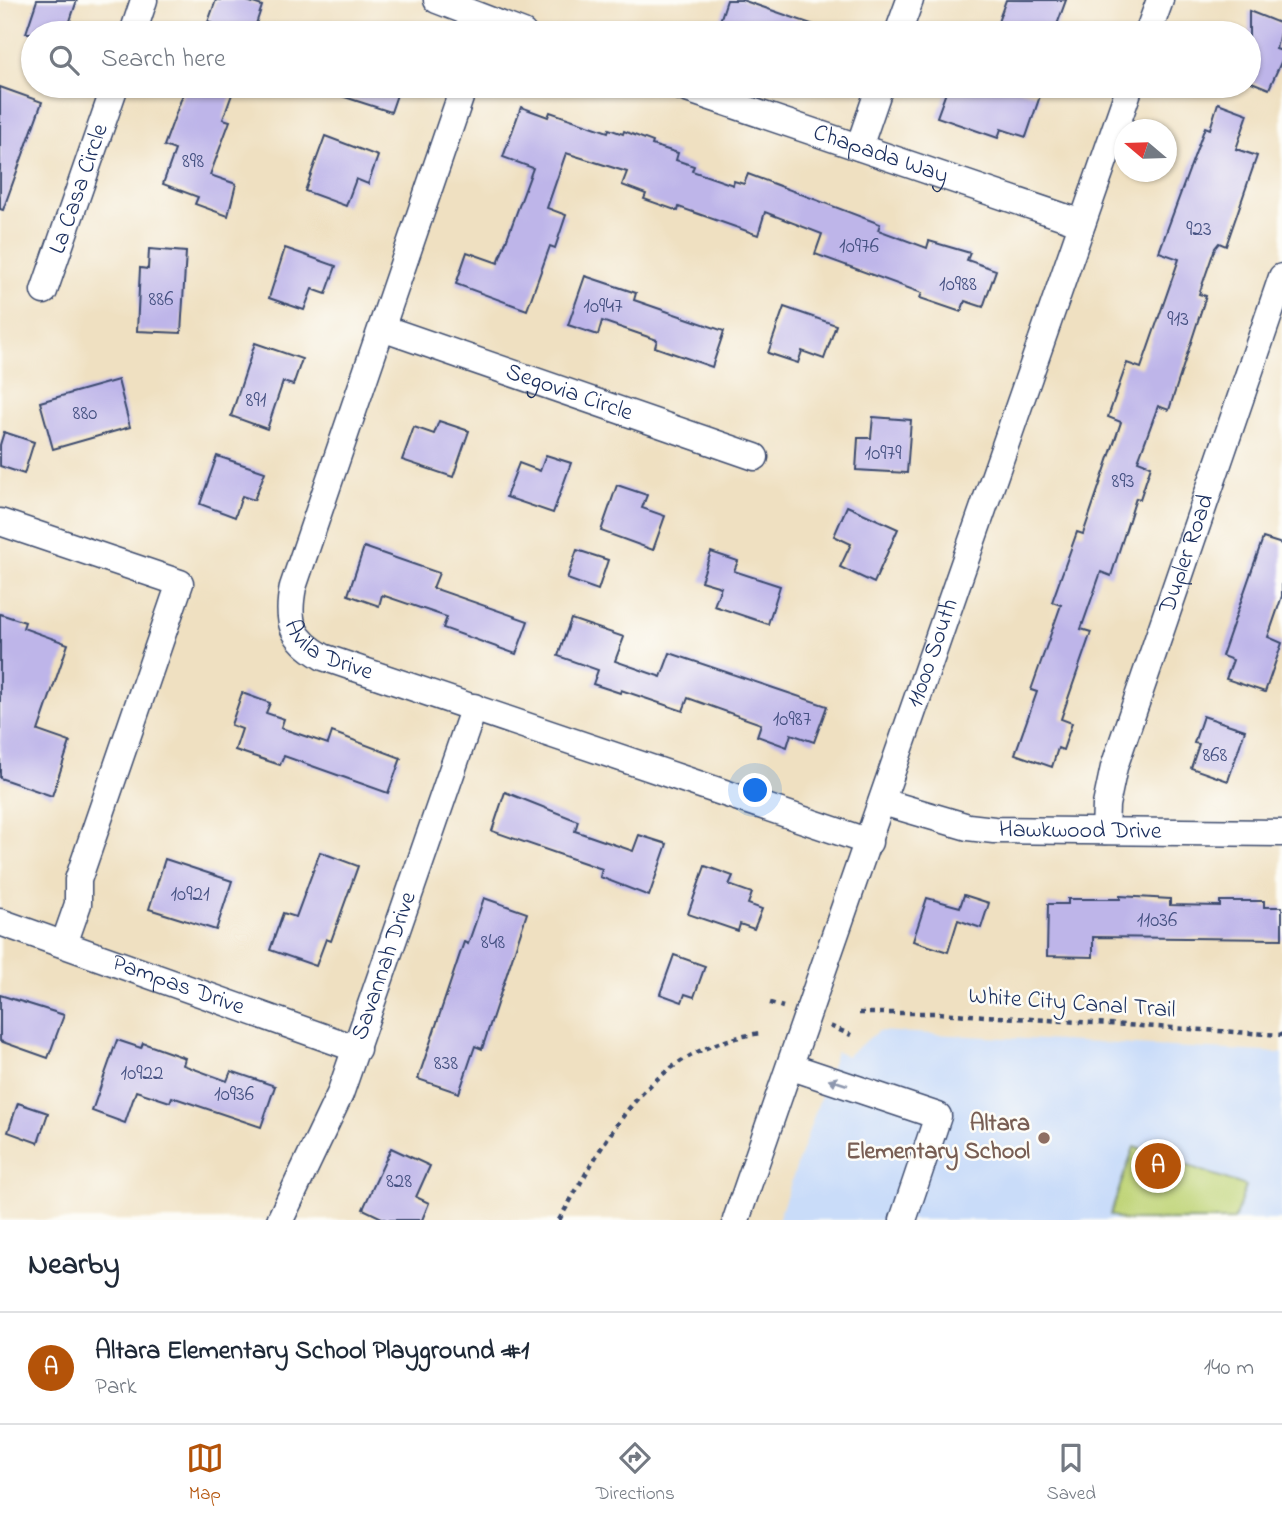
<!DOCTYPE html>
<html lang="en">
<head>
<meta charset="utf-8">
<style>
	body { margin:0; font-family:"Indie Flower",sans-serif; background:#f6f6f7; color:#1f2937 }
	.compass { position:absolute; left:1114px; top:119px; width:63px; height:63px; border-radius:50%; background:#fff; box-shadow:0 2px 5px #0004; rotate:289deg }
	.you { position:absolute; left:756px; top:791px; width:24px; height:24px; margin:-18px; border:5px solid #fff; border-radius:50%; background:#1a73e8; box-shadow:0 0 0 10px #1a73e833 }
	.badge { display:grid; place-items:center; width:46px; height:46px; border-radius:50%; background:#b45309; color:#fff; font-size:23px; font-weight:700 }
	.pin { position:absolute; translate:-50% -50%; border:4px solid #fff; box-shadow:0 2px 7px #0006 }
	.list { margin:0; padding:0; list-style:none }
	h2 { display:flex; justify-content:space-between; align-items:center; height:91px; margin:0; padding:0 28px; font-size:30px }
	h2 small { font-size:23px; font-weight:400; color:#747a83 }
	.list li { display:grid; grid-template-columns:46px 1fr auto; gap:21px; align-items:center; box-sizing:border-box; height:112px; padding:0 28px; border-top:2px solid #e0e1e3 }
	.list b { display:block; font-size:26px; white-space:nowrap }
	.list p { margin:0; font-size:23px; white-space:nowrap; color:#747a83 }
	.list em { font-size:23px; font-style:normal; color:#747a83 }
	.icon { flex:none; width:38px; height:38px; fill:none; stroke:currentColor; stroke-width:2; stroke-linecap:round; stroke-linejoin:round }
	.map { position:relative; flex:none; width:1282px; height:1220px; overflow:hidden }
	.search { position:absolute; background:#fff; box-shadow:0 2px 5px #0004; left:21px; right:21px; top:21px; height:77px; display:flex; align-items:center; gap:18px; box-sizing:border-box; padding:0 24px; border-radius:38px; color:#747a83; font-size:26px }
	.sheet { height:203px; background:#fff }
	nav { display:flex; justify-content:space-around; align-items:center; box-sizing:border-box; height:98px; border-top:2px solid #e0e1e3; background:#fff; font-size:19px; color:#747a83 }
	nav a { display:grid; justify-items:center; gap:4px }
	nav .on { color:#b45309 }
	.map>svg:first-child { display:block }
</style>
</head>
<body>
<div class="map">
<svg width="1282" height="1220" viewBox="0 0 1282 1220">
	<rect width="100%" height="100%" fill="#fdfcf7"/>
	<filter id="ink" filterUnits="userSpaceOnUse"><feTurbulence type="fractalNoise" baseFrequency=".0143" numOctaves="2"/><feDisplacementMap in="SourceGraphic" scale="14" xChannelSelector="R" yChannelSelector="G"/><feConvolveMatrix kernelMatrix="1 2 1 2 8 2 1 2 1" color-interpolation-filters="sRGB"/></filter>
	<filter id="wash" filterUnits="userSpaceOnUse"><feTurbulence type="fractalNoise" baseFrequency=".00686" numOctaves="4" result="noise"/><feDisplacementMap in="SourceGraphic" scale="28" xChannelSelector="R" yChannelSelector="G"/><feGaussianBlur stdDeviation="1.57" result="paint"/><feColorMatrix in="noise" values="0 0 0 0 0 0 0 0 0 0 0 0 0 0 0 0 0 1.4 0 .05"/><feComposite in="paint" operator="in"/></filter>
	<g filter="url(#wash)">
		<rect width="100%" height="100%" fill="#efe0c1"/>
		<!-- built -->
		<polygon fill="#c9dcf9" points="878,1031 1282,1053 1282,1220 778,1220 836,1052 847,1056"/>
		<!-- green -->
		<polygon fill="#bfd477" stroke="#6d826a" stroke-width="2" points="1134,1147 1246,1186 1234,1220 1123,1220 1110,1215"/>
		<g id="blocks">
			<!-- building -->
			<g fill="#beb5e9">
				<polygon points="37,0 77,0 66,33 26,33"/>
				<polygon points="216,0 244,0 262,6 253,33 208,33 212,23 208,22"/>
				<polygon points="727,0 742,0 829,30 828,33 716,33"/>
				<polygon points="1006,0 1066,0 1054,33 994,33"/>
				<polygon points="1249,11 1282,24 1276,49 1282,51 1282,60 1269,89 1249,81"/>
				<polygon points="186,86 235,86 223,119 230,121 210,175 236,184 228,216 195,204 198,197 163,184 175,150 164,146"/>
				<polygon points="323,86 400,86 391,112 323,90"/>
				<polygon points="965,86 1011,86 1040,96 1026,137 1001,129 998,138 937,117 948,87 963,92"/>
				<polygon points="0,87 42,102 3,210 0,209"/>
				<polygon points="1218,103 1248,114 1236,149 1257,156 1226,246 1219,243 1215,248 1199,294 1206,296 1169,410 1158,406 1138,461 1151,466 1140,499 1136,498 1111,576 1101,572 1081,629 1091,632 1061,719 1072,723 1063,750 1058,748 1052,767 1015,754 1037,692 1031,690 1061,605 1052,602 1077,532 1083,534 1121,422 1108,417 1127,363 1141,368 1179,259 1159,252 1205,127 1210,129"/>
				<polygon points="521,107 548,117 550,112 608,132 609,129 623,134 624,131 653,142 652,145 678,153 676,160 694,166 692,171 733,185 734,181 744,184 748,174 880,224 878,230 927,248 929,241 970,253 967,260 996,270 983,307 965,301 961,312 920,298 922,293 815,254 822,234 765,212 758,235 679,207 678,211 644,199 646,194 622,185 627,172 566,153 547,208 566,215 555,248 550,246 527,310 456,284 467,252 498,263 533,168 503,157"/>
				<polygon points="325,136 378,156 368,184 356,179 346,206 305,191"/>
				<polygon points="285,248 336,266 326,294 312,289 304,310 269,298"/>
				<polygon points="149,249 186,252 181,333 137,331 140,268 148,269"/>
				<polygon points="585,276 636,293 634,300 724,331 712,367 655,347 657,340 602,321 598,335 568,325"/>
				<polygon points="784,307 836,325 824,359 802,351 798,363 768,353"/>
				<polygon points="255,343 302,359 293,385 283,382 267,429 231,416"/>
				<polygon points="118,380 130,427 53,449 40,402"/>
				<polygon points="873,417 911,420 907,473 856,470 858,438 871,438"/>
				<polygon points="439,421 469,431 453,477 402,460 414,427 434,434"/>
				<polygon points="4,432 34,442 24,474 0,466 0,445"/>
				<polygon points="546,455 571,463 553,513 506,497 519,463 540,471"/>
				<polygon points="217,456 265,472 254,500 242,496 235,517 200,504"/>
				<polygon points="617,485 647,495 642,508 665,516 653,550 601,531"/>
				<polygon points="847,506 898,529 874,583 840,567 851,544 834,536"/>
				<polygon points="1263,538 1282,544 1282,596 1268,637 1282,643 1265,692 1226,679 1233,660 1222,656"/>
				<polygon points="364,547 439,573 433,588 528,621 516,654 443,628 447,617 382,595 379,606 348,595"/>
				<polygon points="577,550 608,560 598,590 567,579"/>
				<polygon points="711,552 738,561 734,571 780,586 768,624 714,606 721,587 701,581"/>
				<polygon points="0,614 25,622 23,628 68,644 38,731 70,742 52,796 0,778"/>
				<polygon points="571,619 624,637 615,661 661,677 670,653 827,706 814,742 791,734 787,747 757,736 761,724 688,698 683,711 621,690 620,693 593,684 598,670 558,656"/>
				<polygon points="242,693 270,703 266,713 284,719 281,728 328,744 332,732 401,758 388,793 284,756 280,765 235,750 242,729 231,725"/>
				<polygon points="1203,716 1245,730 1228,781 1191,768 1199,744 1194,743"/>
				<polygon points="505,792 578,821 575,831 633,851 639,835 667,844 649,896 600,877 602,869 492,831"/>
				<polygon points="320,852 358,866 331,941 326,939 316,966 270,950 283,913 296,917"/>
				<polygon points="165,859 232,881 216,930 149,909"/>
				<polygon points="705,866 733,876 729,885 752,893 748,904 762,909 754,929 740,924 738,931 688,914"/>
				<polygon points="964,895 989,903 981,928 958,920 948,952 913,941 927,898 960,907"/>
				<polygon points="1120,896 1170,899 1170,905 1220,906 1220,901 1264,901 1264,907 1282,907 1282,939 1093,937 1093,957 1047,956 1048,904 1068,904 1068,899 1120,899"/>
				<polygon points="484,898 527,913 482,1049 475,1046 459,1093 418,1079 464,942 468,944"/>
				<polygon points="674,955 705,966 694,997 685,994 682,1002 660,994"/>
				<polygon points="0,995 64,1015 48,1058 0,1041"/>
				<polygon points="117,1040 141,1048 143,1043 185,1058 183,1065 227,1081 231,1071 275,1086 261,1127 172,1097 170,1102 136,1091 125,1123 92,1111"/>
				<polygon points="18,1103 48,1113 38,1143 8,1132"/>
				<polygon points="391,1148 430,1166 416,1197 429,1203 422,1220 386,1220 363,1209"/>
			</g>
		</g>
	</g>
	<g filter="url(#ink)">
		<use href="#blocks" fill-opacity="0" stroke="#3b4a6d" stroke-width="2"/>
		<g fill="none" stroke-linecap="round" stroke-linejoin="round">
			<defs>
				<g id="minor">
					<polyline points="437,0 523,33"/>
					<polyline points="133,33 144,0"/>
					<polyline points="898,33 910,0"/>
					<polyline points="1148,33 1160,0"/>
					<path id="s1" d="M 464,86 L 293,587 C 286,623 292,639 323,657 L 869,842"/>
					<path id="s2" d="M 678,86 L 1082,223"/>
					<polyline points="859,147 880,86"/>
					<path id="s3" d="M 44,291 L 115,86"/>
					<path id="s4" d="M 382,328 L 755,457"/>
					<polyline points="0,522 180,583 78,880 78,904 64,944"/>
					<path id="s5" d="M 883,802 L 968,827 L 994,830 L 1282,833"/>
					<path id="s6" d="M 1105,831 L 1106,805 L 1114,767 L 1282,277"/>
					<path id="s7" d="M 0,922 L 357,1049"/>
					<polyline points="792,1067 938,1116 903,1220"/>
					<path id="s8" d="M 280,1220 L 340,1094 L 474,707"/>
					<path id="s9" d="M 736,1220 L 1130,86"/>
				</g>
			</defs>
			<!-- minor casing -->
			<use href="#minor" stroke="#3b4a6d" stroke-width="29"/>
			<!-- path -->
			<g stroke="#3b4a6d" stroke-width="4.5" stroke-dasharray="5 5" stroke-linecap="butt">
				<polyline points="770,1003 783,1007"/>
				<polyline points="859,1013 938,1013 1282,1035"/>
				<polyline points="830,1026 851,1035"/>
				<path d="M 559,1220 C 612,1130 646,1051 760,1033"/>
			</g>
			<!-- minor -->
			<use href="#minor" stroke="#fff" stroke-width="26"/>
		</g>
		<!-- one-way arrows -->
		<defs><path id="oneway-solid" d="M-6-.8H1V-3.2L6.5 0L1 3.2V.8H-6Z" transform="scale(1.75)"/></defs>
		<use fill="#8d97ae" href="#oneway-solid" transform="translate(838 1082) rotate(-162)"/>
	</g>
	<!-- markers -->
	<circle fill="#8d6e63" stroke="#fdfcf7" stroke-width="2.5" cx="1044" cy="1138" r="7"/>
	<g text-anchor="middle" dominant-baseline="central" stroke-width="5" stroke-linejoin="round" paint-order="stroke">
		<!-- number labels -->
		<g font-size="21" fill="#445081">
			<text x="193" y="162">898</text>
			<text x="1199" y="230">923</text>
			<text x="859" y="247">10976</text>
			<text x="958" y="285">10988</text>
			<text x="161" y="300">886</text>
			<text x="603" y="307">10947</text>
			<text x="1178" y="320">913</text>
			<text x="256" y="401">891</text>
			<text x="85" y="414">880</text>
			<text x="883" y="454">10979</text>
			<text x="1123" y="482">893</text>
			<text x="792" y="720">10987</text>
			<text x="1215" y="756">868</text>
			<text x="190" y="895">10921</text>
			<text x="1157" y="921">11036</text>
			<text x="493" y="943">848</text>
			<text x="446" y="1064">838</text>
			<text x="142" y="1074">10922</text>
			<text x="234" y="1095">10936</text>
			<text x="399" y="1182">828</text>
		</g>
		<!-- street labels -->
		<g font-size="24" fill="#1b2f5e" stroke="#fdfcf7">
			<text stroke="none"><textPath href="#s2" startOffset="214">Chapada Way</textPath></text>
			<text stroke="none"><textPath href="#s3" startOffset="108">La Casa Circle</textPath></text>
			<text stroke="none"><textPath href="#s4" startOffset="198">Segovia Circle</textPath></text>
			<text stroke="none"><textPath href="#s6" startOffset="290">Dupler Road</textPath></text>
			<text stroke="none"><textPath href="#s1" startOffset="614">Avila Drive</textPath></text>
			<text stroke="none"><textPath href="#s9" startOffset="600">11000 South</textPath></text>
			<text stroke="none"><textPath href="#s5" startOffset="201">Hawkwood Drive</textPath></text>
			<text stroke="none"><textPath href="#s8" startOffset="275">Savannah Drive</textPath></text>
			<text stroke="none"><textPath href="#s7" startOffset="189">Pampas Drive</textPath></text>
			<text transform="translate(1072 1004) rotate(4)">White City Canal Trail</text>
		</g>
		<!-- education labels -->
		<g font-size="24" font-weight="bold" fill="#785e54" stroke="#fdfcf7" text-anchor="end">
			<text x="1030" y="1124">Altara<tspan x="1030" dy="28">Elementary School</tspan></text>
		</g>
	</g>
</svg>
<svg class="compass" viewBox="-18 -18 36 36"><path d="M0-13l5 13h-10z" fill="#e53935"/><path d="M0 13l5-13h-10z" fill="#747a83"/></svg>
<div class="you"></div>
<div class="pin badge" style="left:1158px;top:1166px">A</div>
<div class="search"><svg class="icon" aria-label="search" viewBox="0 0 24 24"><circle cx="10" cy="10" r="6"/><path d="M15 15l6 6"/></svg>Search here</div>
</div>
<section class="sheet">
<h2>Nearby<small></small></h2>
<ul class="list">
<li><span class="badge">A</span><div><b>Altara Elementary School Playground #1</b><p>Park</p></div><em>140 m</em></li>
</ul>
</section>
<nav>
<a class="on"><svg class="icon" aria-label="map" viewBox="0 0 24 24"><path d="M3 6l6-2 6 2 6-2v14l-6 2-6-2-6 2zM9 4v14M15 6v14"/></svg>Map</a>
<a><svg class="icon" aria-label="directions" viewBox="0 0 24 24"><path d="M12 3l9 9-9 9-9-9zM9 14v-3h6M13 9l2 2-2 2"/></svg>Directions</a>
<a><svg class="icon" aria-label="saved" viewBox="0 0 24 24"><path d="M7 4h10v16l-5-4-5 4z"/></svg>Saved</a>
</nav>
</body>
</html>
